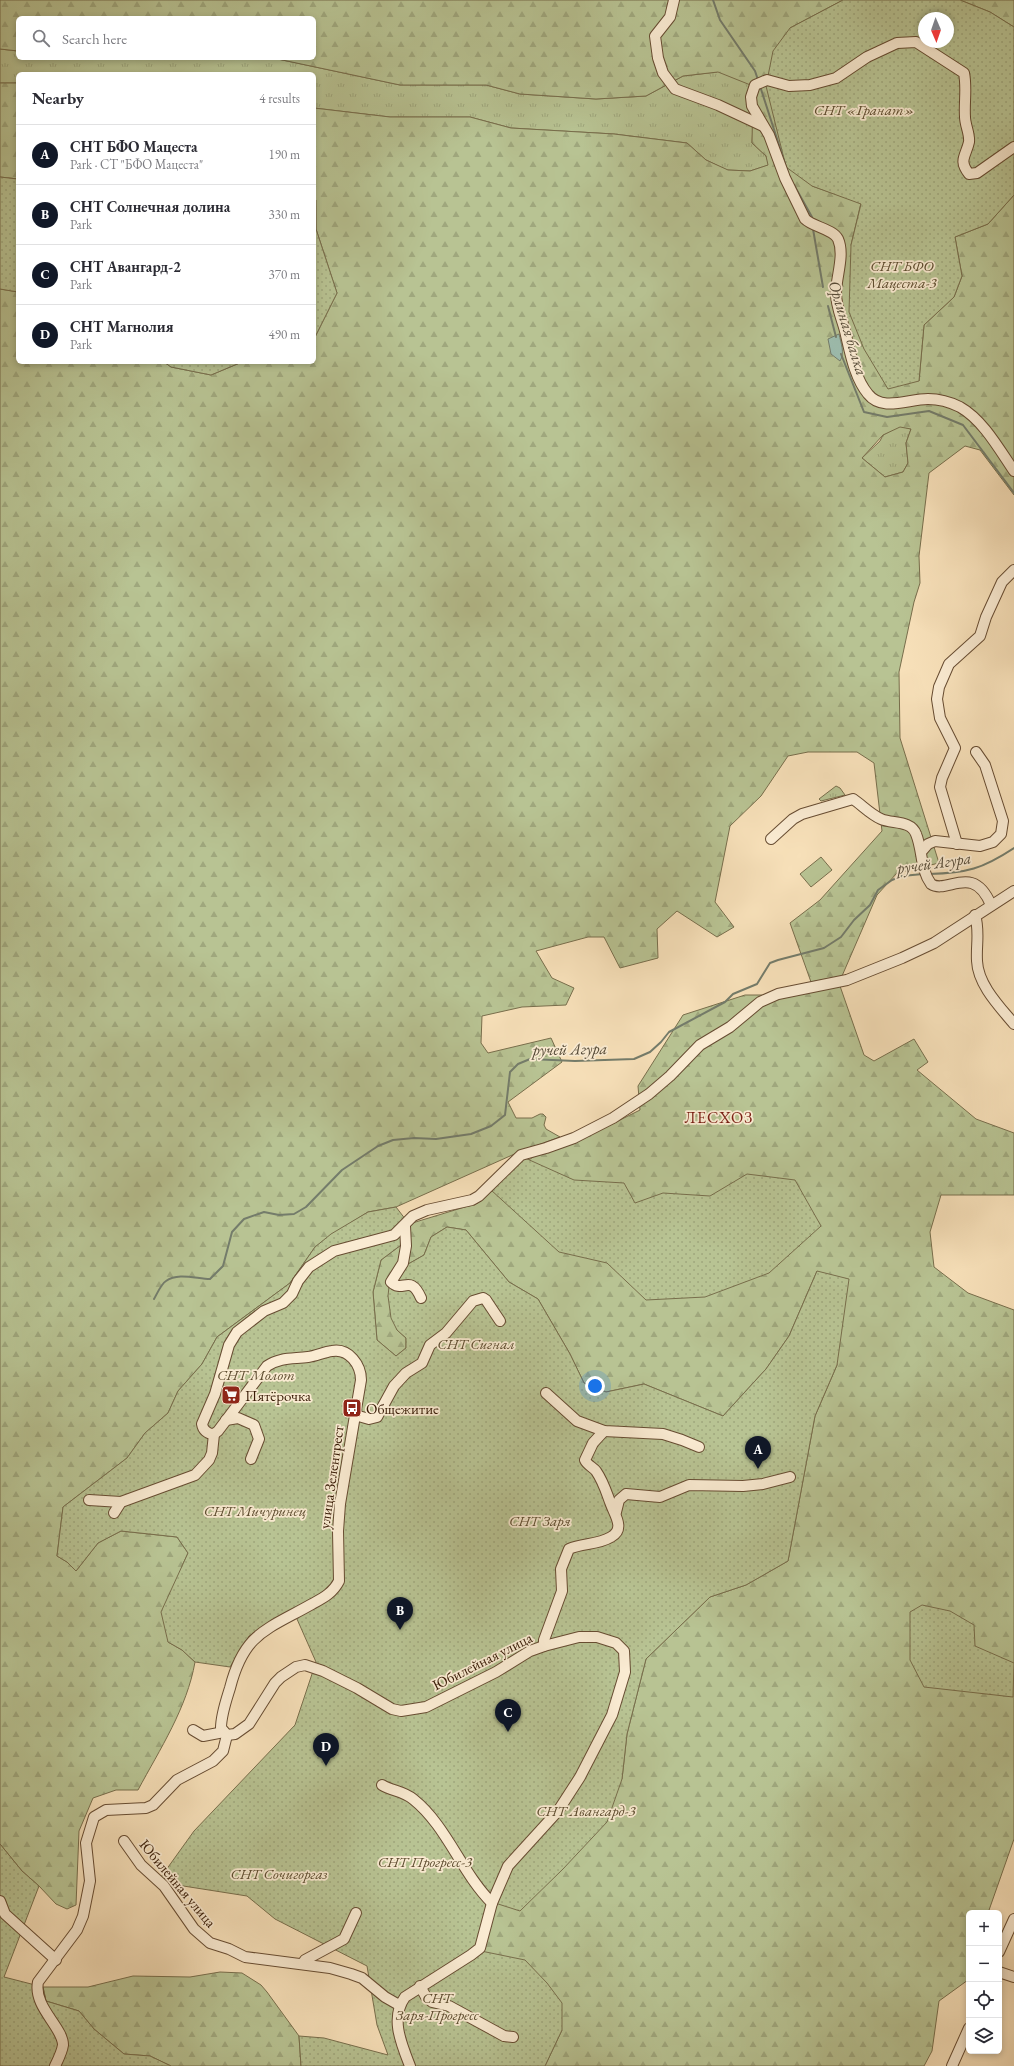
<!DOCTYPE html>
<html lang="en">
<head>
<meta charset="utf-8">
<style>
	body { margin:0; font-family:"EB Garamond",serif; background:#f7f7f7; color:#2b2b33 }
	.controls { position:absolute; right:12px; bottom:12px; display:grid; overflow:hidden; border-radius:6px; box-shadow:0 2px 6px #0003 }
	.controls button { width:36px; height:36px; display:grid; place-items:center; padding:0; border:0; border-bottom:1px solid #e1e1e2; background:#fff; color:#2b2b33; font:20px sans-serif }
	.compass { position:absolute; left:918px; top:12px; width:36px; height:36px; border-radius:50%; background:#fff; box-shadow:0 2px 6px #0003; rotate:178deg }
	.you { position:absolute; left:595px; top:1386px; width:14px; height:14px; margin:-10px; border:3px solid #fff; border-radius:50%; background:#1a73e8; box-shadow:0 0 0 6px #1a73e833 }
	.badge { display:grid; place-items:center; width:26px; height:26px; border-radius:50%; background:#111827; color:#fff; font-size:13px; font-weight:700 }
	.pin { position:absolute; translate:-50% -33px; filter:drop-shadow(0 1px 2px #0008) }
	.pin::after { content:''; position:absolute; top:21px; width:14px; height:12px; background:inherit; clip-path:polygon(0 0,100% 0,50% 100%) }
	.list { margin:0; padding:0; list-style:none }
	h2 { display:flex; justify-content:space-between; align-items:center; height:52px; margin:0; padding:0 16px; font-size:17px }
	h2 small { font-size:13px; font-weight:400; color:#7c7c81 }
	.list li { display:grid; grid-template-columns:26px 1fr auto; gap:12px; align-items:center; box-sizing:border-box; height:60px; padding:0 16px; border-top:1px solid #e1e1e2 }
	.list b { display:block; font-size:15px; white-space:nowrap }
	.list p { margin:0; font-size:13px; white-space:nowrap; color:#7c7c81 }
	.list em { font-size:13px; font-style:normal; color:#7c7c81 }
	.icon { flex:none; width:22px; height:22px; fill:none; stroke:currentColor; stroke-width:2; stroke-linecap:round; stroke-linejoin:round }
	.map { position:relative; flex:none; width:1014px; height:2066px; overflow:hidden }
	.search { position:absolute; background:#fff; box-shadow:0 2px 6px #0003; left:16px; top:16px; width:300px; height:44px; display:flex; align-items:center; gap:10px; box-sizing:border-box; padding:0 14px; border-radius:6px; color:#7c7c81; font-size:15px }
	.panel { position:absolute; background:#fff; box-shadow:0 2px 6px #0003; left:16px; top:72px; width:300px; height:292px; border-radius:6px }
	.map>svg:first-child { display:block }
</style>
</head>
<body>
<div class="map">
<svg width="1014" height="2066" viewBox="0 0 1014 2066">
	<defs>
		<pattern id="grass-tufts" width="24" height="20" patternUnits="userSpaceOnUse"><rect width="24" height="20" fill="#b8c393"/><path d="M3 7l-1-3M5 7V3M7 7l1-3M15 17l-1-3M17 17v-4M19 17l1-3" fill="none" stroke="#9fa77d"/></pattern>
		<pattern id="forest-firs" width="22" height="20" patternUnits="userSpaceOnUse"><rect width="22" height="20" fill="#b8c393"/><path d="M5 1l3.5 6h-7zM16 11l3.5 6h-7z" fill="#9fa77d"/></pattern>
		<pattern id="garden-dots" width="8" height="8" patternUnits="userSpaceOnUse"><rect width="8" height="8" fill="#b8c393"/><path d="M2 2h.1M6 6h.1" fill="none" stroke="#9fa77d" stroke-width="1.8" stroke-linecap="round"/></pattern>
	</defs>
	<rect width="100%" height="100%" fill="#f7e0b9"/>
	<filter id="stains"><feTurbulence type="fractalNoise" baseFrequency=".005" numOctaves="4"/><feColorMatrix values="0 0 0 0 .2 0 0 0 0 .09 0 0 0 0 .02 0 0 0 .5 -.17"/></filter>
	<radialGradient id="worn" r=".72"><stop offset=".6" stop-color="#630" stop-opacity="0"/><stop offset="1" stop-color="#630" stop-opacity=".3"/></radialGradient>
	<!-- grass -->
	<g fill="url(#grass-tufts)" stroke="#786e4c">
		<polygon points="758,0 843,0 790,28 773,51 767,80 753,86 750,98 754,108 752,143 766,156 769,165 750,171 727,170 706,160 687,143 614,134 511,128 470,117 390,117 314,108 314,74 18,74 18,83 0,83 0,49 18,51 18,58 273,58 400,85 486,85 520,94 596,99 646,96 683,76 717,72 709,61 736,21"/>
		<polygon points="900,426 911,429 906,443 908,463 903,472 885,477 862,458 880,441 883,435"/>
		<polygon points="836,786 840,788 845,795 821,801 819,799"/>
	</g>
	<!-- forest -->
	<g fill="url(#forest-firs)" stroke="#786e4c" fill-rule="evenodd">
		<path d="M 0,0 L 843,0 L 790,28 L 812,186 L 861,203 L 851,245 L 919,381 L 924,325 L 954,297 L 962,276 L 955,237 L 988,224 L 1014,195 L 1014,495 L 980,450 L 965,446 L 929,473 L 919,556 L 920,583 L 914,602 L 899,672 L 900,738 L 939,863 L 897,873 L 877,895 L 842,976 L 811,982 L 790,923 L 820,900 L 882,831 L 874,763 L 857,752 L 808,752 L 788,756 L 761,796 L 730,826 L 715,902 L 734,927 L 717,937 L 677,911 L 657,929 L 658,958 L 620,968 L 604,937 L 588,937 L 536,951 L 552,978 L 574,988 L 566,1005 L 522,1007 L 482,1016 L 481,1043 L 488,1053 L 551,1038 L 562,1062 L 508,1102 L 516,1118 L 532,1118 L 540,1114 L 543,1114 L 546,1117 L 544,1125 L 546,1129 L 560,1137 L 519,1152 L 396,1207 L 368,1212 L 331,1235 L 315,1247 L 290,1283 L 217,1337 L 202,1364 L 178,1391 L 168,1413 L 145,1433 L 127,1458 L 63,1507 L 57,1556 L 67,1562 L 76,1571 L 98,1543 L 121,1531 L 177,1537 L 188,1553 L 182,1566 L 168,1642 L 182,1650 L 195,1662 C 187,1708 160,1749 138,1790 L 116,1790 L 93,1798 L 79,1831 L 76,1905 L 67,1909 L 56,1904 L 39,1886 L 22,1871 L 0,1844 L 0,289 L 18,292 L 18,362 L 164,362 L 171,367 L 211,375 L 242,362 L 314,362 L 314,339 L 337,293 L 316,229 L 314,108 L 390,117 L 470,117 L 511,128 L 614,134 L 687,143 L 706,160 L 728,170 L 750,171 L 768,165 L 766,156 L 752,143 L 753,86 L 718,72 L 683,76 L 646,96 L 596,99 L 520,94 L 486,85 L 400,85 L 273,58 L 314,58 L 314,18 L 18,18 L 18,51 L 0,49 ZM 900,427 L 911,429 L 906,443 L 908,463 L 903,472 L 885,477 L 862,458 L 883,435 Z"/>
		<polygon points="960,0 1014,0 1014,27 990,12"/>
		<polygon points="0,83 18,83 18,179 0,177"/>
		<polygon points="840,986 864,1055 874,1061 914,1039 928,1062 917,1070 976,1119 1014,1133 1014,1195 941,1195 930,1232 934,1267 968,1293 1014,1310 1014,1839 988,1913 969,1913 968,1980 939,2001 932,2051 924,2066 545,2066 562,2030 481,1951 494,1903 622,1779 627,1734 646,1659 710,1597 746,1585 788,1561 815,1416 837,1365 817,1271 789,1336 766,1369 723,1416 644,1384 606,1392 584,1383 570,1354 538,1299 509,1282 466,1230 447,1227 431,1237 424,1255 410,1263 396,1269 397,1330 406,1338 406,1348 396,1356 377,1340 373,1292 381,1260 401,1245 409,1224 478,1203 490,1189 533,1157 614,1123 640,1110 638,1086 683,1015 745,995 768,995"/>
		<polygon points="220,1972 242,1973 261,1985 267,1992 299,2036 301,2066 171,2066 150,2056 124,2054 94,2029 79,2011 46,2001 43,1987 88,1987 133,1976 190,1977"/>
	</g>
	<!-- park -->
	<polygon fill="#b8c393" stroke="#786e4c" points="821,857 832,870 811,887 800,874"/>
	<!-- garden -->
	<g fill="url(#garden-dots)" stroke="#786e4c" fill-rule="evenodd">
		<path d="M 843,0 L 960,0 L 990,12 L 1014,27 L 1014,195 L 988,224 L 955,237 L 962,276 L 954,297 L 924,325 L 919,381 L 888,389 L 864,349 L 849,312 L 851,245 L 861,204 L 812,186 L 786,167 L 766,86 L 773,51 L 790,28 ZM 924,18 L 948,18 L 948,42 L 924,42 Z"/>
		<polygon points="0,177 18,179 18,292 0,289"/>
		<polygon points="314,199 316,200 316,229 337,293 314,339"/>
		<polygon points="164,362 242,362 211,375 171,367"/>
		<polygon points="525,1158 574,1180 624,1183 635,1203 663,1193 710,1196 747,1174 795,1180 821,1226 769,1273 705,1297 646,1300 607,1263 559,1252 491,1190"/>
		<polygon points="396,1207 409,1224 401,1245 381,1260 373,1292 377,1340 396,1356 406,1348 406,1338 397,1330 391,1318 388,1296 390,1277 396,1269 410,1263 424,1255 431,1237 447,1227 466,1230 509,1282 538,1299 570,1354 584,1383 606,1392 644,1384 723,1416 766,1369 789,1336 817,1271 849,1279 837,1365 815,1416 788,1561 746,1585 710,1597 646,1659 627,1734 622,1779 607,1822 563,1869 520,1911 495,1903 481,1951 525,1960 547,1983 562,2003 562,2030 545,2066 301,2066 299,2036 324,2038 388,2055 377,2025 367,1966 275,1919 247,1896 177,1885 161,1877 194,1831 295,1725 316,1662 293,1610 249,1636 230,1667 195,1662 182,1650 168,1642 161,1612 188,1553 177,1537 121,1531 98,1543 76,1571 67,1562 57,1556 63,1507 127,1458 145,1433 168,1413 178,1391 202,1364 217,1337 290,1283 315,1247 331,1234 368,1212"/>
		<polygon points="922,1605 950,1611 974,1625 975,1646 1014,1663 1013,1697 924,1687 910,1660 910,1612"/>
		<polygon points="0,1844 22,1871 39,1886 4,1977 43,1987 46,2001 79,2011 94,2029 124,2054 150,2056 171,2066 0,2066"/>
	</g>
	<!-- water -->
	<path fill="#9dbdaf" stroke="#747c6b" d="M 839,334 C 841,343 845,353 840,361 L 831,354 L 828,339 Z"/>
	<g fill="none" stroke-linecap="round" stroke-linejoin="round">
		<!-- stream -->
		<g stroke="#747c6b" stroke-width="2">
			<polyline points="713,0 720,20 755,71 758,80"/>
			<polyline points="760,86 788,173"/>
			<polyline points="794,185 812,217"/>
			<polyline points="813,229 823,287"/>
			<polyline points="828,306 836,337"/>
			<polyline points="841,354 864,412 887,417 929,411 963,425 1014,493"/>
			<path d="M 929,874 C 967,873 982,869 1014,848"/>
			<path d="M 154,1299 C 157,1294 161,1284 166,1281 C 178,1272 197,1279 210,1279 L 223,1266 L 232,1232 L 244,1219 L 264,1212 L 279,1215 L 294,1214 L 306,1207 L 342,1170 L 378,1146 L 393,1140 L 414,1138 L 436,1139 L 471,1134 L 491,1126 L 505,1115 L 510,1072 L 518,1064 L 530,1059 L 575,1061 L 634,1059 L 650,1052 L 661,1042 L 669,1032 L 725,1002 L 733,994 L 757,984 L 770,963 L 778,960 L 824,948 L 841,937 L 854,920 L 870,905 L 878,890 L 892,880 L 902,876 L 923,874"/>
		</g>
		<defs>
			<g id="minor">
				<polyline points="674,0 670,17 655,36 658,58 663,73 675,89 718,105 763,126"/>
				<path d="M 1014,147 L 977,173 L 969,174 C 958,160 966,156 969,142 C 970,134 965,125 965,117 C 964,102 967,88 964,73 L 916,42 L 897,43 L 867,57 L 836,78 L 810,85 L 789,86 L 767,80 L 755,85 L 751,97 L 752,106 L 769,135 L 785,178 L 805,219 C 813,227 833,229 838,239 C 845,255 836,277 836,293 C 836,307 842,319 845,331 C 850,351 854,377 868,394 C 882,412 908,399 928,399 C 939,399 950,402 960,407 C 983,420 999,449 1014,471"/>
				<path d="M 771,839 L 793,819 L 802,814 L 853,799 C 862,805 870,814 881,819 C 892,824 911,820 916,834 C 923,851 920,869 931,884 C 947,895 973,862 991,905"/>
				<polyline points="957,844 940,787 942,778 955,748 940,718 937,699 939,687 949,664 980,636 986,617 1002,582 1014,570"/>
				<polyline points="921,852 928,844 935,841 980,846 993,842 1001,834 1003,821 985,765 976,752"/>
				<path d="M 975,915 C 980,931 976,945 977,961 C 978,985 1000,1007 1014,1024"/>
				<path d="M 405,1226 L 406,1246 L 403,1263 L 391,1282 C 403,1294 410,1273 421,1298"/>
				<polyline points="546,1393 577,1421 604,1431 663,1434 682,1440 699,1447"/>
				<polyline points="355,1415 369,1419 377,1417 394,1386 406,1373 422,1363 430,1345 446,1333 473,1301 483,1298 486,1300 500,1321"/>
				<polyline points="226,1420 238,1418 254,1425 259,1439 251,1459"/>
				<path d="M 214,1434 L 218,1431 L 267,1366 C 280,1357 293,1359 308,1357 C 316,1356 324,1352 332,1351 C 349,1348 361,1365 361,1380 L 340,1504 L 338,1531 L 339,1581 C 333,1593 323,1598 312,1604 C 266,1630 244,1633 230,1688 C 226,1701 221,1715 221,1728 L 227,1735 L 235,1734 L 249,1724 L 275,1683 L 281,1677 L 296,1667 L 305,1665 L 323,1671 L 357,1688 L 392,1709 L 401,1711 L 426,1707 L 496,1672 L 530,1651 L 544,1646 L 579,1637 L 597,1637 L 616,1643 L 624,1651 L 625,1672 L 612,1715 L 580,1777 L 558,1811 L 508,1866 L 492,1903 L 480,1948 L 471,1955 L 405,1997 C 390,2018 401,2043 410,2066"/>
				<path d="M 214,1434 C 207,1434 203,1430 202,1424 L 215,1394 L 229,1345 L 237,1332 L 264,1311 L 283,1303 L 292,1294 L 298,1281 L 309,1267 L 334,1251 L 394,1235 L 413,1216 L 427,1210 L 472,1200 L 479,1196 L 521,1155 L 546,1148 L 574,1138 L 613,1118 L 649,1094 L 670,1076 L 700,1045 L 730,1027 L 760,1002 L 778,994 L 847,980 L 902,958 L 934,943 L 1014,891"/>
				<polyline points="89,1500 121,1502"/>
				<polyline points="616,1512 619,1500 626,1494 660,1497 689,1485 743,1486 763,1484 790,1477"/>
				<polyline points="114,1513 121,1502 195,1475 209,1460 212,1453 214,1434"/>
				<path d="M 544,1646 L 544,1640 L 562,1591 L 561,1569 L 569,1549 C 582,1543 598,1545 611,1537 C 626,1529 614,1514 610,1502 C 606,1491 603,1481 596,1471 C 593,1467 587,1465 585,1460 L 593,1443 L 604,1431"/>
				<polyline points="193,1730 203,1736 224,1732"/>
				<path d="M 382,1785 C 392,1791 403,1791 413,1799 C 447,1826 461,1872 492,1903"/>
				<polyline points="124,1841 141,1865 164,1886 194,1929 210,1943 229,1949 245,1957 330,1968 351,1974 362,1978 385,1997 399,2005"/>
				<polyline points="0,1901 5,1914 56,1960"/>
				<polyline points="999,1952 1014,1919"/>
				<polyline points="302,1964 305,1960 344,1939 356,1913"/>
				<polyline points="999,1972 1014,1977"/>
				<polyline points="420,1986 426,1997 432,2002 449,2006 504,2036 513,2037"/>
				<path d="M 55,2066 C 58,2060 62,2052 63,2045 C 63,2027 33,2007 38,1982 L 77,1930 L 83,1916 L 90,1881 L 86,1843 L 94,1817 L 106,1810 L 146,1808 L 153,1805 L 177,1780 L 213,1761 L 223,1751 L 227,1735"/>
				<polyline points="952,2066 969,2028"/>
			</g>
		</defs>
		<!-- minor casing -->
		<use href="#minor" stroke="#674c32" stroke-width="12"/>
		<!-- minor -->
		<use href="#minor" stroke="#faebd2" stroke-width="10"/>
	</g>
	<!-- icons -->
	<defs>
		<symbol id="supermarket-square" viewBox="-11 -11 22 22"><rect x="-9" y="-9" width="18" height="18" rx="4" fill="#8f2418" stroke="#faebd2"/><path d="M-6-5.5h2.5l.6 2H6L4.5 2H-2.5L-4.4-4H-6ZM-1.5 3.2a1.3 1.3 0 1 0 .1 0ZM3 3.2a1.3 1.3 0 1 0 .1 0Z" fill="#fff"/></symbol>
		<symbol id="bus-square" viewBox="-11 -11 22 22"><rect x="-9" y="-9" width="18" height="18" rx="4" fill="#8f2418" stroke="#faebd2"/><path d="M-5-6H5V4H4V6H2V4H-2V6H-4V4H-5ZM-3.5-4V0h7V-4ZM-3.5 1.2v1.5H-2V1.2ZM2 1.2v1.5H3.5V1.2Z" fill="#fff"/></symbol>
	</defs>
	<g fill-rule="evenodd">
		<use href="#supermarket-square" x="220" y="1384" width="22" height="22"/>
		<use href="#bus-square" x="341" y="1397" width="22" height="22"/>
	</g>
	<g text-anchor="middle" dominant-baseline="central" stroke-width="3.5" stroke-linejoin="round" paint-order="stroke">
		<!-- park labels -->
		<g font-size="15" font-style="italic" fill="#5e4d30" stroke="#faebd2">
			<text x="864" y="109">СНТ «Гранат»</text>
			<text x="902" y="265">СНТ БФО<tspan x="902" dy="17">Мацеста-3</tspan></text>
			<text x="476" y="1343">СНТ Сигнал</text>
			<text x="256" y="1374">СНТ Молот</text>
			<text x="255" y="1510">СНТ Мичуринец</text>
			<text x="540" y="1520">СНТ Заря</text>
			<text x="586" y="1810">СНТ Авангард-3</text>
			<text x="425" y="1861">СНТ Прогресс-3</text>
			<text x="279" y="1873">СНТ Сочигоргаз</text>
			<text x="437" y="1997">СНТ<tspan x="437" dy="17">Заря-Прогресс</tspan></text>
		</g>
		<!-- poi labels -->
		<g font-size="15" fill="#371a05" stroke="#faebd2" text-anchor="start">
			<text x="245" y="1395">Пятёрочка</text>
			<text x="366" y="1408">Общежитие</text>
		</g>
		<!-- street labels -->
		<g font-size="15" fill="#371a05" stroke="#faebd2">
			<text transform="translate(331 1477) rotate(-82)">улица Зелентрест</text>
			<text transform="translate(482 1661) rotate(-27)">Юбилейная улица</text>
			<text transform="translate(178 1883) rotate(50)">Юбилейная улица</text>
		</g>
		<!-- water labels -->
		<g font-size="16" font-style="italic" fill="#564b38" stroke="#faebd2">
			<text transform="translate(848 328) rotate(73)">Орлиная балка</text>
			<text transform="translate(934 863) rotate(-8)">ручей Агура</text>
			<text transform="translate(570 1049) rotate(-1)">ручей Агура</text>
		</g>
		<!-- neighbourhood labels -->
		<g font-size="16" letter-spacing="1" fill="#7a1f14" stroke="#faebd2">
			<text x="719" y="1117">ЛЕСХОЗ</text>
		</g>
	</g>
	<rect width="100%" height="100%" filter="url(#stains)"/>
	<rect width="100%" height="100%" fill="url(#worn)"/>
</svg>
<div class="controls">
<button>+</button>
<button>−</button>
<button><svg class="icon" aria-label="locate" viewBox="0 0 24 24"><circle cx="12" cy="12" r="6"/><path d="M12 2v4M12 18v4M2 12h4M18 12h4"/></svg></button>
<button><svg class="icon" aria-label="layers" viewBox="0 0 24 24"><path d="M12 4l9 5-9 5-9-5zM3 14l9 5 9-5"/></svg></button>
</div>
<svg class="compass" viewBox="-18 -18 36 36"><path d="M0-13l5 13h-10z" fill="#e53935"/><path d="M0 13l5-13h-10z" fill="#7c7c81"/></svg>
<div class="you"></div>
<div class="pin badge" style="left:758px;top:1469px">A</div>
<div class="pin badge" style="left:400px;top:1630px">B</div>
<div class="pin badge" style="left:508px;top:1732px">C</div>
<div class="pin badge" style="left:326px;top:1766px">D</div>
<div class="search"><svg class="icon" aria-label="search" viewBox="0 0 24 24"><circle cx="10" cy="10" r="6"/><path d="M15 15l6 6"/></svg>Search here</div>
<section class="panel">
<h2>Nearby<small>4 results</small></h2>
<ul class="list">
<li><span class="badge">A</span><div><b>СНТ БФО Мацеста</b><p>Park · СТ &quot;БФО Мацеста&quot;</p></div><em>190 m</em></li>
<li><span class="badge">B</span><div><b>СНТ Солнечная долина</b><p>Park</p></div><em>330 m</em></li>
<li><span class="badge">C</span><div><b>СНТ Авангард-2</b><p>Park</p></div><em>370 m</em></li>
<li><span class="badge">D</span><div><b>СНТ Магнолия</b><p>Park</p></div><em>490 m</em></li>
</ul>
</section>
</div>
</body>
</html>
